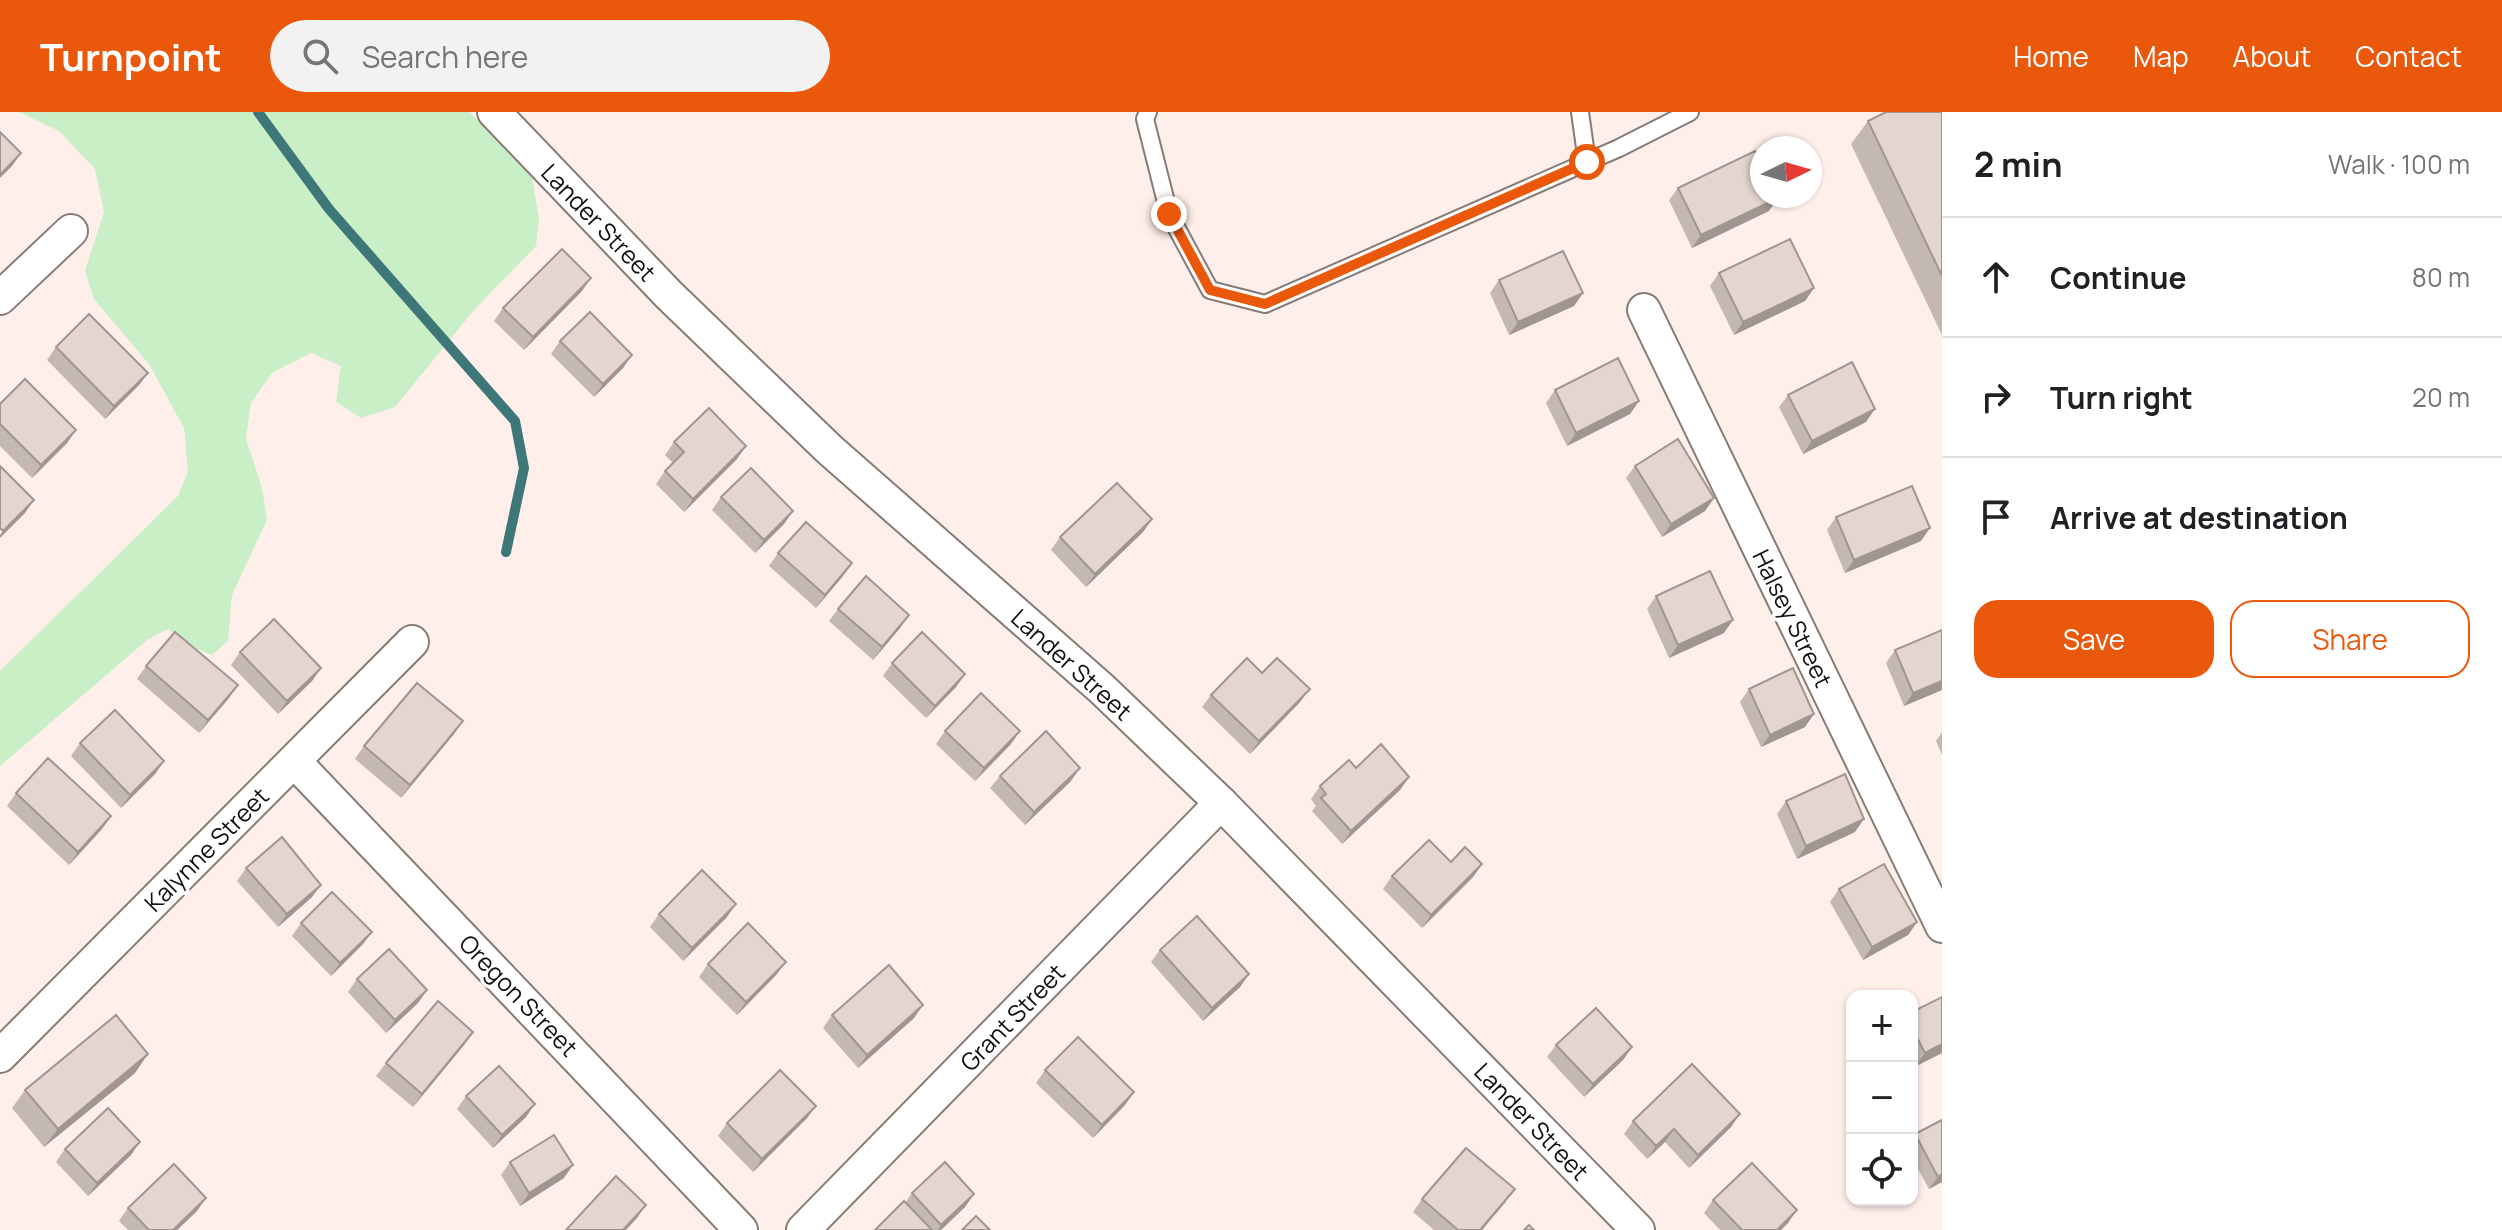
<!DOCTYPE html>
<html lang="en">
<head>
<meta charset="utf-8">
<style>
	body { margin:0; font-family:Manrope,sans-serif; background:#f2f2f2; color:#202124 }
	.controls { position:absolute; right:24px; bottom:24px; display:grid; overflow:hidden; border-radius:16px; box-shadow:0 2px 6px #0004 }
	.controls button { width:72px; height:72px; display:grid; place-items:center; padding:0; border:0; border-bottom:2px solid #e0e0e0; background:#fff; color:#202124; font:40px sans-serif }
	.compass { position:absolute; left:1750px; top:24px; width:72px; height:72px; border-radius:50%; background:#fff; box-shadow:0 2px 6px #0004; rotate:85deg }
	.stop { position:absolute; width:24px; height:24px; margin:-18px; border:6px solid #ea580c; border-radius:50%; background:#fff }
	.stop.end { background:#ea580c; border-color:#fff; box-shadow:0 2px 8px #0008 }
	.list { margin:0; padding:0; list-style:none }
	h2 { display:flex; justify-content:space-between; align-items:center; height:104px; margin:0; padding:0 32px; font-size:34px }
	h2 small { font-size:26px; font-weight:400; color:#757577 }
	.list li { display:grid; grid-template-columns:52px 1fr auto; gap:24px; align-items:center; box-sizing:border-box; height:120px; padding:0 32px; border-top:2px solid #e0e0e0 }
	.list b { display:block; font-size:30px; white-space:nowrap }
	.list em { font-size:26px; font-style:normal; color:#757577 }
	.actions { display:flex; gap:16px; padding:24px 32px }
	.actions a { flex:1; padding:18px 0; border:2px solid #ea580c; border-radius:24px; text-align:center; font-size:28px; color:#ea580c }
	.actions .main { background:#ea580c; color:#fff }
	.icon { flex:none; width:44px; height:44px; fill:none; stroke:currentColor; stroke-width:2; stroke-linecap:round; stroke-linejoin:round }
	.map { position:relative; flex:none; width:1942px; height:1118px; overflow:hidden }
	header { display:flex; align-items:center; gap:48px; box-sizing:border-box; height:112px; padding:0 40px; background:#ea580c; color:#fff }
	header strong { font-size:38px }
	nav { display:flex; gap:44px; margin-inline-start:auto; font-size:28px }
	.search { width:560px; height:72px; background:#f2f2f2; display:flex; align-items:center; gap:20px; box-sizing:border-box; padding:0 28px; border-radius:44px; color:#757577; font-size:30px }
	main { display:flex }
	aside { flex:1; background:#fff }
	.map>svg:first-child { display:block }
</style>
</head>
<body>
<header>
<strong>Turnpoint</strong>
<div class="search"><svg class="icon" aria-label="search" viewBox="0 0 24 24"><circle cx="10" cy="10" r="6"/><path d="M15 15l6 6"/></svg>Search here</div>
<nav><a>Home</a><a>Map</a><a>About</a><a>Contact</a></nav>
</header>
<main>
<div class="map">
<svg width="1942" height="1118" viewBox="0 0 1942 1118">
	<rect width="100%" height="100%" fill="#ffefea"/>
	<!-- green -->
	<polygon fill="#c9efc7" points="19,0 470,0 532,65 539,107 536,134 474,198 395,295 361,306 336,290 341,254 311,241 273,260 251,291 246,327 262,376 267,408 232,483 228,529 212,543 187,533 168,517 147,528 0,654 0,559 178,384 188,359 184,316 149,252 94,187 85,159 104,100 95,57 59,19"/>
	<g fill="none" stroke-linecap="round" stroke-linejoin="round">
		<!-- stream -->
		<polyline stroke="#3e7777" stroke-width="10" points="258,0 329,97 515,309 524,356 506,440"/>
		<defs>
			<g id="lane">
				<polyline points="1148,0 1145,7 1169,102 1210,178 1265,192 1619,36 1690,0"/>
				<polyline points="1580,0 1587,50"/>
			</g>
			<g id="street">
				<polyline points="494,0 669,183 830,338 1102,577 1221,691 1638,1118"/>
				<polyline points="0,186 71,119"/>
				<polyline points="1644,198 1942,814"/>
				<polyline points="294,649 741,1118"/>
				<polyline points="0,944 412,530"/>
				<polyline points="803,1118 1221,691"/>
			</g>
		</defs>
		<!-- lane casing -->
		<use href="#lane" stroke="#887b75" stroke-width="20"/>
		<!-- street casing -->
		<use href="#street" stroke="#887b75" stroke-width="36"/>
		<!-- lane -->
		<use href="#lane" stroke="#fff" stroke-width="16"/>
		<!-- street -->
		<use href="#street" stroke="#fff" stroke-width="32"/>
	</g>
	<!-- wall -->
	<g fill="#c4b8b2">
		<polygon points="1942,0 1942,223 1851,32 1868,9"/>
		<polygon points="1678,76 1769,99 1692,136 1669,88"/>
		<polygon points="1719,161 1814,176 1805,189 1734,223 1710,174"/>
		<polygon points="1499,168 1583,181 1574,194 1509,223 1490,181"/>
		<polygon points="582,179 524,238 494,209 503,196"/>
		<polygon points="560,229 632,243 623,256 594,285 551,242"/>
		<polygon points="56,235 148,261 139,273 105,307 47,248"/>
		<polygon points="1555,278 1639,289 1630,302 1567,334 1546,291"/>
		<polygon points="1788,283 1866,310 1803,342 1779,295"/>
		<polygon points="0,292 76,318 67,331 32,366 0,334"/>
		<polygon points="674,330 737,347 684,400 656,372 665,359 673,351 665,343"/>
		<polygon points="1635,354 1714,386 1705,399 1662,425 1626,366"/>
		<polygon points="721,385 793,399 784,412 755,441 712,398"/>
		<polygon points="1836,405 1921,429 1845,461 1827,418"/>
		<polygon points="1152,407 1143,420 1086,475 1051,438 1060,425"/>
		<polygon points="778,441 843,464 816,496 769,454"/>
		<polygon points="1656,484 1724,521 1669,546 1647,497"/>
		<polygon points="838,497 900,516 873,548 829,509"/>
		<polygon points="1942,518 1942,578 1904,594 1886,551 1895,538"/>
		<polygon points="240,540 321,556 312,569 278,602 231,553"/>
		<polygon points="892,551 965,562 956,575 926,606 883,564"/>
		<polygon points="146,554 229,586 199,621 137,567"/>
		<polygon points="1262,561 1300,590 1250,642 1202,595 1211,583"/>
		<polygon points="1749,577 1805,615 1761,635 1740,590"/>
		<polygon points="945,619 1011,632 975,669 936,632"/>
		<polygon points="1942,620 1942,643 1936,629"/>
		<polygon points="454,622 401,686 355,647 364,634"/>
		<polygon points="80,631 164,649 155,662 121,696 71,644"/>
		<polygon points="1356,656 1409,665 1400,678 1342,732 1312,699 1316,694 1311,687 1320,674"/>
		<polygon points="1000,664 1071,669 1025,713 990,676"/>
		<polygon points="16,681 111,704 102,717 69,753 7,694"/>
		<polygon points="1786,689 1855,720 1797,747 1777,702"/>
		<polygon points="1451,750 1482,752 1473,765 1422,816 1383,777 1392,764"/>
		<polygon points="246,756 312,785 278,815 237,769"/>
		<polygon points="1839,777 1917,810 1908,823 1863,848 1830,790"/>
		<polygon points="659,802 727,805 683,849 650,815"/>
		<polygon points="301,811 363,832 331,864 292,824"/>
		<polygon points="1160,838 1249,862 1240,875 1203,909 1151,850"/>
		<polygon points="708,852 777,862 737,903 699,865"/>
		<polygon points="357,867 427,878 418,891 386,921 348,880"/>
		<polygon points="1942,885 1942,941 1916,954 1912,947 1912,900"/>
		<polygon points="832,903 914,906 858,956 823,916"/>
		<polygon points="473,920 464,933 413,995 376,964 386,951"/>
		<polygon points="1556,933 1632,935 1623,948 1584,985 1547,945"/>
		<polygon points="1045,958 1134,980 1125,993 1093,1026 1036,971"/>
		<polygon points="135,961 44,1035 12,996 25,978"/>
		<polygon points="466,984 526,1005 493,1036 457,997"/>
		<polygon points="816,994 807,1006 753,1060 718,1024 727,1011"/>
		<polygon points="1942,1008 1942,1070 1929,1077 1912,1046 1912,1026 1915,1022"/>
		<polygon points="1633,1009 1731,1015 1689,1056 1665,1030 1647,1047 1624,1022"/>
		<polygon points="65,1037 131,1043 88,1084 56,1050"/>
		<polygon points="510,1050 564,1066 520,1094 501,1063"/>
		<polygon points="912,1081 974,1082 965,1095 941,1118 875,1118 905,1091"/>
		<polygon points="1422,1087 1506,1090 1482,1118 1434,1118 1413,1100"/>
		<polygon points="1713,1088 1788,1111 1781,1118 1720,1118 1704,1101"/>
		<polygon points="128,1096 197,1099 177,1118 128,1118 119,1109"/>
	</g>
	<!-- shaded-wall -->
	<g fill="#a09691">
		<polygon points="21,41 12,54 0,66 0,63"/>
		<polygon points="1778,86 1769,99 1692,136 1701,123"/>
		<polygon points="591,166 582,179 524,238 533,225"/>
		<polygon points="1814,176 1805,189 1734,223 1743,210"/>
		<polygon points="1583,181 1574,194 1509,223 1518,210"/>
		<polygon points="632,243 623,256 594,285 603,272"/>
		<polygon points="148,261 139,273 105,307 114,294"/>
		<polygon points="1639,289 1630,302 1567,334 1576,321"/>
		<polygon points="1875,297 1866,310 1803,342 1812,329"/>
		<polygon points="76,318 67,331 32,366 41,353"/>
		<polygon points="746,334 737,347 684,400 693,387"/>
		<polygon points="1714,386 1705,399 1662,425 1671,412"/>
		<polygon points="34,388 25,401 0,426 0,423 3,419"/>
		<polygon points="793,399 784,412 755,441 764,428"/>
		<polygon points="1152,407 1143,420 1086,475 1095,462"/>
		<polygon points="1930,416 1921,429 1845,461 1854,448"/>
		<polygon points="852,451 843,464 816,496 825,483"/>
		<polygon points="909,503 900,516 873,548 882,535"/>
		<polygon points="1733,508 1724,521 1669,546 1678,533"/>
		<polygon points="321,556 312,569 278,602 287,589"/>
		<polygon points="965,562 956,575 926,606 935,594"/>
		<polygon points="1942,569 1942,578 1904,594 1913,581"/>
		<polygon points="238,573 229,586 199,621 208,608"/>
		<polygon points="1310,577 1300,590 1250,642 1259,629"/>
		<polygon points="1814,602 1805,615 1761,635 1770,623"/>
		<polygon points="463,609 454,622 401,686 410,673"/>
		<polygon points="1020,619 1011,632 975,669 984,656"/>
		<polygon points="164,649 155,662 121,696 130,683"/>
		<polygon points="1080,656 1071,669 1025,713 1034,700"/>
		<polygon points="1409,665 1400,678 1342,732 1351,719"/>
		<polygon points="111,704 102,717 69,753 78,740"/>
		<polygon points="1864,707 1855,720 1797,747 1806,734"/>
		<polygon points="1482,752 1473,765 1422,816 1431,803"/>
		<polygon points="321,773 312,785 278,815 287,802"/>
		<polygon points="736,792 727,805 683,849 692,836"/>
		<polygon points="1917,810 1908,823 1863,848 1872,835"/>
		<polygon points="372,820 363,832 331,864 340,851"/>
		<polygon points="786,850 777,862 737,903 746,890"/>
		<polygon points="1249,862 1240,875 1203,909 1212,896"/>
		<polygon points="427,878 418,891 386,921 395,908"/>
		<polygon points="923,893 914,906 858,956 867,943"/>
		<polygon points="473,920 464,933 413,995 422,982"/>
		<polygon points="1942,932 1942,941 1916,954 1925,941"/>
		<polygon points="1632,935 1623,948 1584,985 1593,972"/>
		<polygon points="148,942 135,961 44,1035 58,1017"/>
		<polygon points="1134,980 1125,993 1093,1026 1102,1013"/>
		<polygon points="535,992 526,1005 493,1036 502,1023"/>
		<polygon points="816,994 807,1006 753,1060 762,1047"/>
		<polygon points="1740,1002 1731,1015 1689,1056 1698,1043"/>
		<polygon points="1674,1017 1665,1030 1647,1047 1656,1034"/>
		<polygon points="140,1030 131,1043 88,1084 97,1071"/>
		<polygon points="573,1053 564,1066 520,1094 529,1081"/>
		<polygon points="1942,1062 1942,1070 1929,1077 1938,1065"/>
		<polygon points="1515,1077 1482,1118 1480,1118"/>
		<polygon points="974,1082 965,1095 941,1118 938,1118 941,1113"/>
		<polygon points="206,1086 197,1099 177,1118 173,1118"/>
		<polygon points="646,1093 637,1106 626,1118 623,1118"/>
		<polygon points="1797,1098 1788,1111 1781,1118 1777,1118"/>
	</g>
	<!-- building -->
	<g fill="#e4d6cf" stroke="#a09691" stroke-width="2">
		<polygon points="1886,0 1942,0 1942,164 1868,9"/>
		<polygon points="0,20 21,41 0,63"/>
		<polygon points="1755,39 1762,53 1762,84 1777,84 1778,86 1701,123 1678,76"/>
		<polygon points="1790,127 1814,176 1743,210 1719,161"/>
		<polygon points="562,137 591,166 533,225 503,196"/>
		<polygon points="1563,139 1583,181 1518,210 1499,168"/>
		<polygon points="590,200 632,243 603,272 560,229"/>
		<polygon points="89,202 148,261 114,294 56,235"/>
		<polygon points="1618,246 1639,289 1576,321 1555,278"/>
		<polygon points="1852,250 1875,297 1812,329 1788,283"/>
		<polygon points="25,267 76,318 41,353 0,312 0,292"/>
		<polygon points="709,296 746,334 693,387 665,359 684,340 674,330"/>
		<polygon points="1678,327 1714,386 1671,412 1635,354"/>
		<polygon points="0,354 34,388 3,419 0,416"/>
		<polygon points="751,356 793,399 764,428 721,385"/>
		<polygon points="1117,371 1152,407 1095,462 1060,425"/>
		<polygon points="1912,374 1930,416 1854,448 1836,405"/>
		<polygon points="806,410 852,451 825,483 778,441"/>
		<polygon points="1710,459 1733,508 1678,533 1656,484"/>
		<polygon points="866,464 909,503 882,535 838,497"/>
		<polygon points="274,507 321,556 287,589 240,540"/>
		<polygon points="1942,518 1942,569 1913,581 1895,538"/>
		<polygon points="175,520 238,573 208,608 146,554"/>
		<polygon points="922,520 965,562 935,594 892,551"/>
		<polygon points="1247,546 1262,561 1277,546 1310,577 1259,629 1211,583"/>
		<polygon points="1793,556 1814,602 1770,623 1749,577"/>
		<polygon points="417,571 463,609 410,673 364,634"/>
		<polygon points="981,581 1020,619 984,656 945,619"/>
		<polygon points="115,598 164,649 130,683 80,631"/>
		<polygon points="1046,619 1080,656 1034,700 1000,664"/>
		<polygon points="1381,632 1409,665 1351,719 1321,686 1326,682 1320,674 1349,648 1356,656"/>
		<polygon points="48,646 111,704 78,740 16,681"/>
		<polygon points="1845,662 1864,707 1806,734 1786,689"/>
		<polygon points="282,725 321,773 287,802 246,756"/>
		<polygon points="1429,728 1451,750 1465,735 1482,752 1431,803 1392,764"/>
		<polygon points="1884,752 1917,810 1872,835 1839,777"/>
		<polygon points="702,758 736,792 692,836 659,802"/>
		<polygon points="332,780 372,820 340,851 301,811"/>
		<polygon points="1197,804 1249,862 1212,896 1160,838"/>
		<polygon points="748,811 786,850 746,890 708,852"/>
		<polygon points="389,837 427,878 395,908 357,867"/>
		<polygon points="889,853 923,893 867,943 832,903"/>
		<polygon points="1942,885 1942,932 1925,941 1912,916 1912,900"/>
		<polygon points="438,889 473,920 422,982 386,951"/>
		<polygon points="1596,896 1632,935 1593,972 1556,933"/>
		<polygon points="116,903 148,942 58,1017 25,978"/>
		<polygon points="1078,925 1134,980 1102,1013 1045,958"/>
		<polygon points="1692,952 1740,1002 1698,1043 1674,1017 1656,1034 1633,1009"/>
		<polygon points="499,954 535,992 502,1023 466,984"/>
		<polygon points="780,958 816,994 762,1047 727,1011"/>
		<polygon points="108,996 140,1030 97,1071 65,1037"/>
		<polygon points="1942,1008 1942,1062 1938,1065 1915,1022"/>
		<polygon points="554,1023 573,1053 529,1081 510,1050"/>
		<polygon points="1466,1036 1515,1077 1480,1118 1458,1118 1422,1087"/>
		<polygon points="945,1050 974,1082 941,1113 912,1081"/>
		<polygon points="1752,1051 1797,1098 1777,1118 1742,1118 1713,1088"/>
		<polygon points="174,1052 206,1086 173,1118 149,1118 128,1096"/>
		<polygon points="616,1064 646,1093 623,1118 566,1118"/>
		<polygon points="904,1089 932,1118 875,1118"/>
		<polygon points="976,1104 990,1118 962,1118"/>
		<polygon points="1529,1113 1534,1118 1524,1118"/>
	</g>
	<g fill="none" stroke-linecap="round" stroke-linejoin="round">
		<!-- route -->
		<polyline stroke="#ea580c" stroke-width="10" points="1169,102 1210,178 1265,192 1587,50"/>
	</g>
	<g text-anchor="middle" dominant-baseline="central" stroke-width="7" stroke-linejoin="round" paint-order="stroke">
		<!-- street labels -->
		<g font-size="24" fill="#140f0d" stroke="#fff">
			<text transform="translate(599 110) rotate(46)">Lander Street</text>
			<text transform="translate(1793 506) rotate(64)">Halsey Street</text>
			<text transform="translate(1072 552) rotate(42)">Lander Street</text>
			<text transform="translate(206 737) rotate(-45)">Kalynne Street</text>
			<text transform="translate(519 883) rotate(46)">Oregon Street</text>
			<text transform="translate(1012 905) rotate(-46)">Grant Street</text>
			<text transform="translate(1532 1009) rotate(46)">Lander Street</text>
		</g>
	</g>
</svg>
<div class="controls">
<button>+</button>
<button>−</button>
<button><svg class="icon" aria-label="locate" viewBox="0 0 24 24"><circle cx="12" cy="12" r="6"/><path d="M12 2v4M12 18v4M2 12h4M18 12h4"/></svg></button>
</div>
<svg class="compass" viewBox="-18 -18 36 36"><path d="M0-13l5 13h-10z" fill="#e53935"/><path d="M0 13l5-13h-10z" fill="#757577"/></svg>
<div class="stop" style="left:1587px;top:50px"></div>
<div class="stop end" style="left:1169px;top:102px"></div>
</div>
<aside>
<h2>2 min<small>Walk · 100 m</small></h2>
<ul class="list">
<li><svg class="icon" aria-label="ahead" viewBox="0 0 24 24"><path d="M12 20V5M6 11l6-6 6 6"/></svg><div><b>Continue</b></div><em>80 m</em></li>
<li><svg class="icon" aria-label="right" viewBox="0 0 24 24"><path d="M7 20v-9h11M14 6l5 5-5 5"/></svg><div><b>Turn right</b></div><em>20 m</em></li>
<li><svg class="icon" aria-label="arrive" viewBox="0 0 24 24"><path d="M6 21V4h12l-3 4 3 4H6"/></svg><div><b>Arrive at destination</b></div></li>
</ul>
<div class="actions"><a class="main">Save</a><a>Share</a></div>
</aside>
</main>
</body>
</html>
